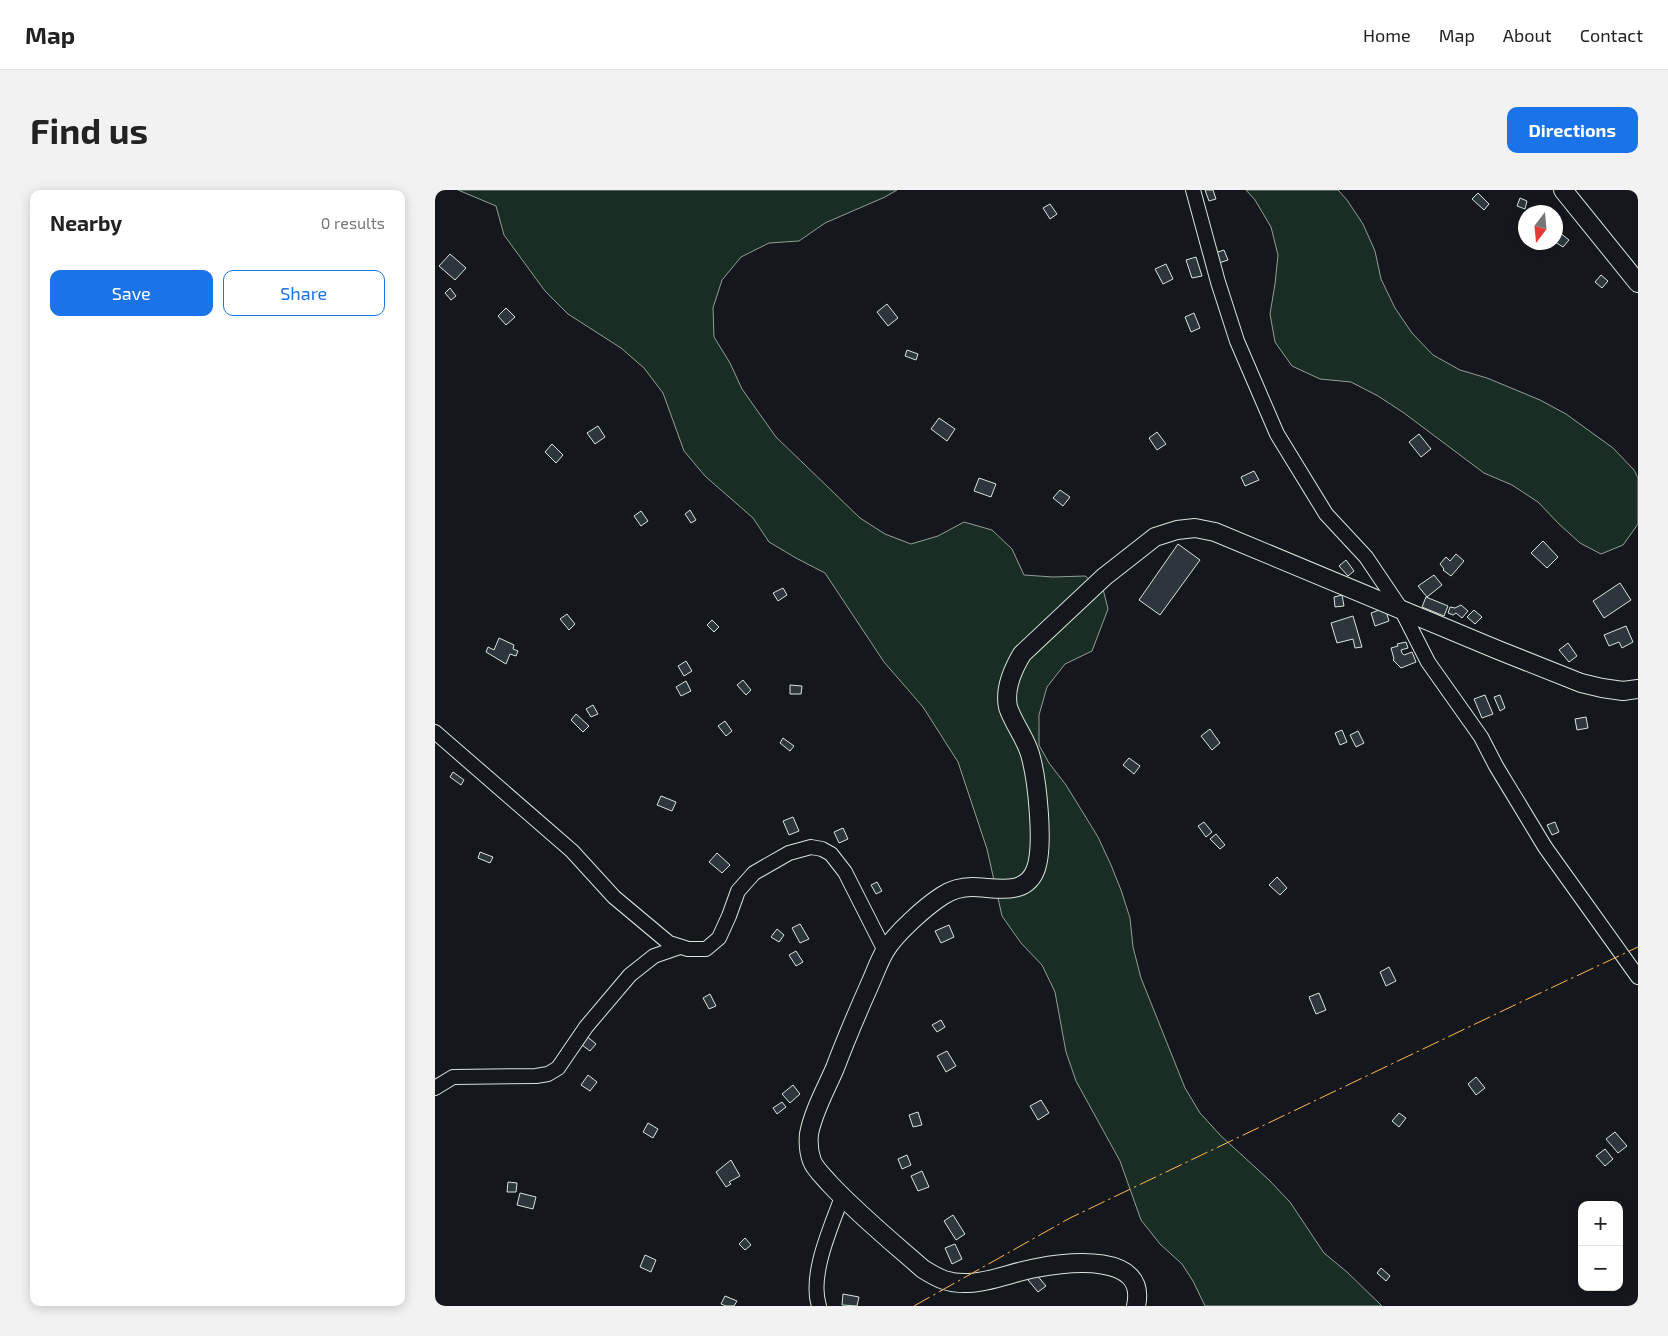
<!DOCTYPE html>
<html lang="en">
<head>
<meta charset="utf-8">
<style>
	body { margin:0; font-family:"Exo 2",sans-serif; background:#f2f2f2; color:#222 }
	.controls { position:absolute; right:15px; bottom:15px; display:grid; overflow:hidden; border-radius:10px; box-shadow:0 2px 12px #0003 }
	.controls button { width:45px; height:45px; display:grid; place-items:center; padding:0; border:0; border-bottom:1px solid #e0e0e0; background:#fff; color:#222; font:25px sans-serif }
	.compass { position:absolute; left:1083px; top:15px; width:45px; height:45px; border-radius:50%; background:#fff; box-shadow:0 2px 12px #0003; rotate:196deg }
	.list { margin:0; padding:0; list-style:none }
	h2 { display:flex; justify-content:space-between; align-items:center; height:65px; margin:0; padding:0 20px; font-size:21px }
	h2 small { font-size:16px; font-weight:400; color:#767676 }
	.actions { display:flex; gap:10px; padding:15px 20px }
	.actions a { flex:1; padding:11px 0; border:1px solid #1a73e8; border-radius:10px; text-align:center; font-size:18px; color:#1a73e8 }
	.actions .main { background:#1a73e8; color:#fff }
	.map { position:relative; flex:none; width:1203px; height:1116px; overflow:hidden; border-radius:10px }
	header { display:flex; align-items:center; gap:30px; box-sizing:border-box; height:70px; padding:0 25px; background:#fff; border-bottom:1px solid #e0e0e0 }
	header strong { font-size:24px }
	nav { display:flex; gap:28px; margin-inline-start:auto; font-size:18px }
	.intro { display:flex; align-items:center; justify-content:space-between; box-sizing:border-box; height:120px; padding:0 30px }
	h1 { margin:0; font-size:35px }
	.button { padding:12px 22px; border-radius:10px; background:#1a73e8; color:#fff; font-size:18px; font-weight:700 }
	main { display:flex; gap:30px; padding:0 30px }
	aside { flex:1; background:#fff; border-radius:10px; box-shadow:0 2px 12px #0003 }
	.map>svg:first-child { display:block }
</style>
</head>
<body>
<header>
<strong>Map</strong>
<nav><a>Home</a><a>Map</a><a>About</a><a>Contact</a></nav>
</header>
<div class="intro"><h1>Find us</h1><a class="button">Directions</a></div>
<main>
<aside>
<h2>Nearby<small>0 results</small></h2>
<ul class="list">
</ul>
<div class="actions"><a class="main">Save</a><a>Share</a></div>
</aside>
<div class="map">
<svg width="1203" height="1116" viewBox="0 0 1203 1116">
	<rect width="100%" height="100%" fill="#14181c"/>
	<!-- green -->
	<g fill="#1a2d24" stroke="#939e99">
		<polygon points="23,0 462,0 450,7 390,33 364,51 334,53 306,67 287,90 278,118 279,147 295,173 307,199 341,247 425,328 450,344 476,354 503,346 529,332 557,340 577,359 589,385 618,387 650,386 668,399 673,419 657,461 630,474 612,497 604,525 604,555 614,573 631,595 663,647 676,675 686,700 695,728 698,757 706,788 750,898 765,923 786,946 833,989 855,1012 889,1063 912,1082 947,1116 770,1116 758,1091 747,1074 725,1054 706,1030 685,971 641,891 631,862 620,802 607,775 586,753 567,726 552,659 523,572 488,517 449,472 390,383 361,368 334,352 318,328 270,286 249,261 228,203 209,178 186,158 133,124 110,101 69,45 61,16"/>
		<polygon points="811,0 903,0 912,10 928,34 940,61 946,89 960,118 977,143 998,165 1025,180 1052,188 1105,210 1131,224 1178,258 1199,280 1203,288 1203,334 1188,355 1166,364 1145,353 1124,334 1103,312 1077,295 1049,283 969,223 943,206 916,192 885,189 857,176 840,152 835,124 840,94 843,65 836,37 820,10"/>
	</g>
	<!-- building -->
	<g fill="#2c363c" stroke="#d8e6dc">
		<polygon points="770,0 778,0 781,9 774,11"/>
		<polygon points="1043,3 1054,14 1049,20 1037,9"/>
		<polygon points="1085,8 1092,11 1090,19 1082,16"/>
		<polygon points="615,14 622,24 615,29 608,18"/>
		<polygon points="1124,42 1134,50 1128,57 1120,52 1120,46"/>
		<polygon points="789,60 793,70 784,73 780,63"/>
		<polygon points="15,64 31,78 20,90 4,76"/>
		<polygon points="761,67 767,86 757,88 751,70"/>
		<polygon points="731,74 738,89 728,94 720,79"/>
		<polygon points="1166,85 1173,91 1167,98 1160,92"/>
		<polygon points="15,98 21,106 16,110 10,103"/>
		<polygon points="452,114 463,128 453,136 442,122"/>
		<polygon points="71,118 80,127 71,135 63,126"/>
		<polygon points="759,123 765,138 756,142 750,127"/>
		<polygon points="472,160 483,164 481,170 470,166"/>
		<polygon points="504,228 520,239 512,251 496,239"/>
		<polygon points="163,236 170,247 160,254 152,243"/>
		<polygon points="722,242 731,254 722,260 714,248"/>
		<polygon points="984,244 996,259 986,267 974,252"/>
		<polygon points="117,254 128,265 121,273 110,262"/>
		<polygon points="819,281 824,290 810,296 806,287"/>
		<polygon points="544,288 561,294 556,307 539,301"/>
		<polygon points="625,300 635,307 628,316 618,308"/>
		<polygon points="255,320 261,330 256,333 250,324"/>
		<polygon points="206,321 213,331 206,336 199,326"/>
		<polygon points="1108,351 1123,367 1112,378 1096,363"/>
		<polygon points="743,354 765,370 725,425 704,410"/>
		<polygon points="1021,364 1029,371 1016,386 1008,380 1009,379 1005,374 1011,367 1015,371"/>
		<polygon points="911,370 919,381 913,386 904,376"/>
		<polygon points="999,385 1007,395 992,407 983,396"/>
		<polygon points="1185,393 1196,410 1169,428 1158,411"/>
		<polygon points="348,398 352,405 343,411 338,403"/>
		<polygon points="907,405 909,416 900,417 899,407"/>
		<polygon points="991,407 1013,416 1009,426 987,417"/>
		<polygon points="1026,415 1033,421 1027,428 1021,423 1018,425 1013,423 1015,417 1020,418"/>
		<polygon points="950,418 954,431 940,436 936,423"/>
		<polygon points="1039,420 1047,427 1040,434 1032,427"/>
		<polygon points="132,424 140,434 134,440 125,429"/>
		<polygon points="918,426 927,457 920,458 918,449 902,453 896,433"/>
		<polygon points="277,430 284,437 279,442 272,435"/>
		<polygon points="1191,436 1198,452 1187,458 1184,452 1174,456 1169,445"/>
		<polygon points="64,448 79,455 78,459 83,461 81,466 75,464 71,474 51,462 53,457 59,460"/>
		<polygon points="971,452 973,458 966,460 967,463 969,465 977,462 981,472 966,478 958,470 959,469 956,458 963,456 962,454"/>
		<polygon points="1133,453 1142,466 1134,472 1124,460"/>
		<polygon points="251,471 257,481 249,486 243,476"/>
		<polygon points="308,490 316,500 311,505 302,495"/>
		<polygon points="251,491 256,501 246,506 241,497"/>
		<polygon points="355,495 367,496 366,504 355,504"/>
		<polygon points="1050,505 1058,524 1047,528 1039,509"/>
		<polygon points="1065,505 1070,518 1065,521 1059,507"/>
		<polygon points="158,515 163,524 156,527 151,519"/>
		<polygon points="141,524 154,536 148,542 136,530"/>
		<polygon points="1151,527 1153,538 1142,540 1140,529"/>
		<polygon points="290,531 297,541 291,546 283,536"/>
		<polygon points="775,539 785,553 777,560 766,546"/>
		<polygon points="907,540 912,552 905,555 900,543"/>
		<polygon points="923,541 929,553 921,557 915,545"/>
		<polygon points="348,548 359,556 355,561 345,553"/>
		<polygon points="694,568 705,576 699,584 688,575"/>
		<polygon points="18,582 29,590 26,595 15,587"/>
		<polygon points="226,606 241,612 237,621 222,615"/>
		<polygon points="358,627 364,641 354,645 348,631"/>
		<polygon points="769,632 777,642 771,647 763,636"/>
		<polygon points="1120,632 1124,642 1117,645 1112,635"/>
		<polygon points="408,638 413,649 404,653 399,642"/>
		<polygon points="781,644 790,655 785,659 775,649"/>
		<polygon points="45,662 58,667 55,673 43,668"/>
		<polygon points="282,663 295,675 287,683 274,672"/>
		<polygon points="842,687 852,698 845,705 834,695"/>
		<polygon points="442,692 447,701 441,704 436,695"/>
		<polygon points="365,734 374,749 365,753 357,738"/>
		<polygon points="514,735 519,747 506,753 500,741"/>
		<polygon points="342,739 349,745 344,752 336,747"/>
		<polygon points="361,761 368,772 361,776 354,765"/>
		<polygon points="954,777 961,791 951,796 945,782"/>
		<polygon points="884,803 891,820 881,824 874,807"/>
		<polygon points="275,804 281,816 274,819 268,808"/>
		<polygon points="506,830 510,837 502,842 497,835"/>
		<polygon points="149,844 161,854 155,861 143,852"/>
		<polygon points="512,861 521,876 511,882 502,866"/>
		<polygon points="153,885 162,892 155,901 146,895"/>
		<polygon points="1041,887 1050,898 1041,905 1033,894"/>
		<polygon points="358,895 365,904 355,913 347,904"/>
		<polygon points="606,910 614,923 603,930 595,916"/>
		<polygon points="347,912 351,917 342,924 338,918"/>
		<polygon points="483,922 487,935 478,937 474,925"/>
		<polygon points="964,923 971,928 964,937 957,931"/>
		<polygon points="213,933 223,939 218,948 208,942"/>
		<polygon points="1180,942 1192,956 1183,963 1171,949"/>
		<polygon points="1170,959 1178,969 1170,976 1161,966"/>
		<polygon points="472,965 476,975 467,979 463,969"/>
		<polygon points="296,970 305,986 294,992 296,994 291,997 281,982"/>
		<polygon points="487,981 494,997 483,1001 476,986"/>
		<polygon points="73,992 82,993 81,1002 72,1002"/>
		<polygon points="85,1003 101,1007 98,1019 82,1015"/>
		<polygon points="518,1025 530,1044 521,1050 509,1031"/>
		<polygon points="310,1048 316,1055 310,1060 304,1054"/>
		<polygon points="520,1054 527,1069 517,1074 510,1058"/>
		<polygon points="210,1065 221,1070 216,1082 205,1077"/>
		<polygon points="946,1078 955,1086 951,1091 942,1083"/>
		<polygon points="600,1083 611,1096 603,1102 593,1090"/>
		<polygon points="408,1104 424,1107 422,1116 407,1115"/>
		<polygon points="290,1106 302,1111 299,1116 291,1116 286,1114"/>
	</g>
	<g fill="none" stroke-linecap="round" stroke-linejoin="round">
		<defs>
			<g id="minor">
				<polyline points="758,0 783,92 802,151 842,244 891,324 931,367 966,419 993,472 1046,547 1061,576 1110,657 1203,787"/>
				<polyline points="0,542 137,661 179,707 234,753 253,759 271,759 284,748 294,726 303,701 319,683 354,663 376,657 387,659 396,664 410,682 450,761"/>
				<polyline points="0,898 18,887 101,886 113,884 123,878 151,837 195,785 219,766 245,757"/>
				<path d="M 384,1116 C 374,1085 396,1037 407,1007"/>
			</g>
			<g id="major">
				<polyline points="1128,0 1203,93"/>
				<path d="M 701,1116 C 713,1062 633,1072 601,1078 C 578,1082 557,1092 534,1093 C 514,1094 504,1089 488,1079 C 456,1051 423,1024 394,993 C 389,987 380,979 377,971 C 374,963 373,954 374,944 C 378,922 391,899 400,878 C 411,849 423,821 435,794 C 440,783 444,771 450,761 C 460,744 490,717 507,706 C 516,700 526,697 537,697 C 559,697 589,707 600,681 C 610,658 602,588 595,564 C 590,547 578,533 573,517 C 569,498 578,479 587,464 L 669,387 L 720,347 L 742,340 L 760,338 L 780,342 L 1063,460 L 1146,493 L 1167,498 L 1188,501 L 1203,499"/>
			</g>
		</defs>
		<!-- minor casing -->
		<use href="#minor" stroke="#d8e6dc" stroke-width="16"/>
		<!-- major casing -->
		<use href="#major" stroke="#d8e6dc" stroke-width="20"/>
		<!-- minor -->
		<use href="#minor" stroke="#14181c" stroke-width="14"/>
		<!-- major -->
		<use href="#major" stroke="#14181c" stroke-width="18"/>
		<!-- power -->
		<polyline stroke="#ffb74d" stroke-width="1" stroke-dasharray="18 4 2.5 4" stroke-linecap="butt" points="479,1116 635,1028 1084,813 1203,757"/>
	</g>
</svg>
<div class="controls">
<button>+</button>
<button>−</button>
</div>
<svg class="compass" viewBox="-18 -18 36 36"><path d="M0-13l5 13h-10z" fill="#e53935"/><path d="M0 13l5-13h-10z" fill="#767676"/></svg>
</div>
</main>
</body>
</html>
